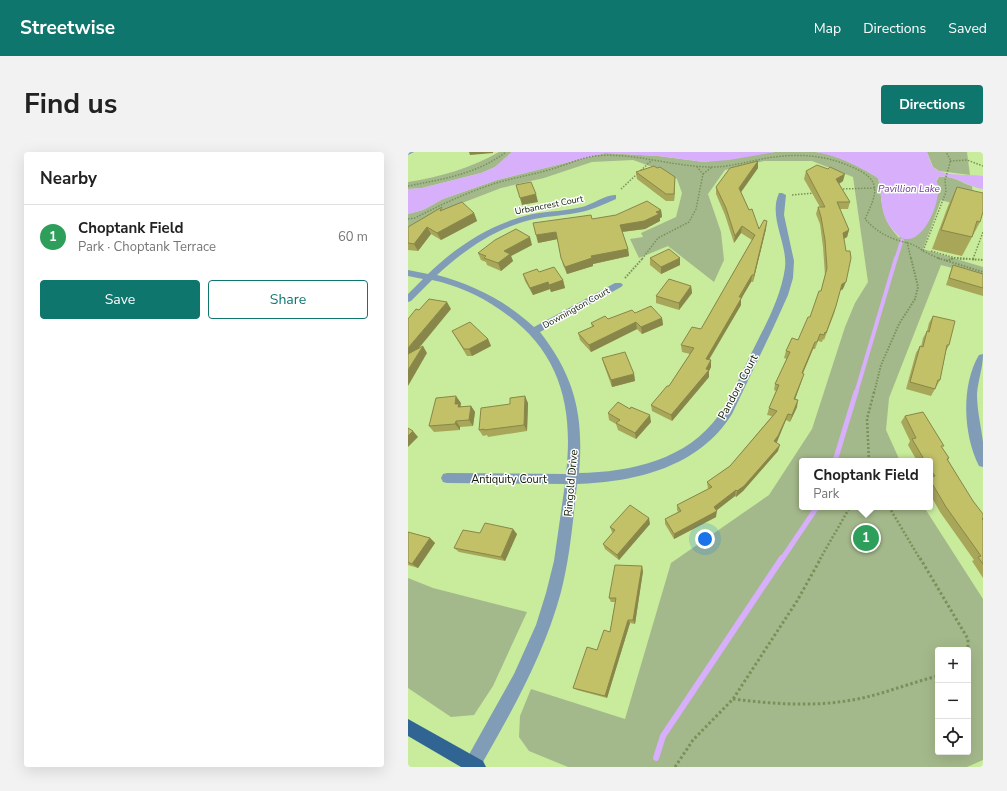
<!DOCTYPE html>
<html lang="en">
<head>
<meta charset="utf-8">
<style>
	body { margin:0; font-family:"Nunito Sans",sans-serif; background:#f2f2f2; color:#222 }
	.controls { position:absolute; right:12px; bottom:12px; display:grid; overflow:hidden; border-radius:4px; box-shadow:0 4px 16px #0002 }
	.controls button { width:36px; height:36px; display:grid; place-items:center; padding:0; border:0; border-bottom:1px solid #e0e0e0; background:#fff; color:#222; font:20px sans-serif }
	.you { position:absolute; left:297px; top:387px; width:14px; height:14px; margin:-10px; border:3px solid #fff; border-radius:50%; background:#1a73e8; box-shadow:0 0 0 6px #1a73e833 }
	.badge { display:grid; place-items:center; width:26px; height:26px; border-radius:50%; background:#0f766e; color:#fff; font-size:13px; font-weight:700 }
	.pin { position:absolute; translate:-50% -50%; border:2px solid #fff; box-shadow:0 1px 4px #0006 }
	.popup { position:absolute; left:391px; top:306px; width:134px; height:52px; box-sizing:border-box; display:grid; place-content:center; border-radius:4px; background:#fff; filter:drop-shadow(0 1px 3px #0005); font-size:13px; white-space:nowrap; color:#767676 }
	.popup b { font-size:15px; color:#222 }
	.popup::after { content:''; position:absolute; left:50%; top:100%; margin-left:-8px; border:8px solid transparent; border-top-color:#fff }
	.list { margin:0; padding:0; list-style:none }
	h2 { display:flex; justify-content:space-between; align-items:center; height:52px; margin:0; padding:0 16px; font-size:17px }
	h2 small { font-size:13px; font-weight:400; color:#767676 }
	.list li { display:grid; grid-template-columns:26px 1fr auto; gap:12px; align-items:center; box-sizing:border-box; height:64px; padding:0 16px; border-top:1px solid #e0e0e0 }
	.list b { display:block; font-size:15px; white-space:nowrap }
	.list p { margin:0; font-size:13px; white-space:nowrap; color:#767676 }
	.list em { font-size:13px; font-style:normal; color:#767676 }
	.actions { display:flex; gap:8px; padding:12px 16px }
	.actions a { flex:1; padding:9px 0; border:1px solid #0f766e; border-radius:4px; text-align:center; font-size:14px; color:#0f766e }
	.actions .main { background:#0f766e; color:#fff }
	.icon { flex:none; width:22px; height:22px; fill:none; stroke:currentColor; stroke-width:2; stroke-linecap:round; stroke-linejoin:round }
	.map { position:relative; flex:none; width:575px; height:615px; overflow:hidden; border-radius:4px }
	header { display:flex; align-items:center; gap:24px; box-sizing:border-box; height:56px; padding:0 20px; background:#0f766e; color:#fff }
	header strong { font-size:19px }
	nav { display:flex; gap:22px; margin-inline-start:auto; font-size:14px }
	.intro { display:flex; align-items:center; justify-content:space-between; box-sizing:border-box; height:96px; padding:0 24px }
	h1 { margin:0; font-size:28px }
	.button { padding:10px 18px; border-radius:4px; background:#0f766e; color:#fff; font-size:14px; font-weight:700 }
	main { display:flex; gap:24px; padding:0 24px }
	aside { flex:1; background:#fff; border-radius:4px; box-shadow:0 4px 16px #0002 }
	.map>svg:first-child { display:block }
</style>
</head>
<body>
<header>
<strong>Streetwise</strong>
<nav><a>Map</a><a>Directions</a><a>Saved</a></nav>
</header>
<div class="intro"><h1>Find us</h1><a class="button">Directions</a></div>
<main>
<aside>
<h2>Nearby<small></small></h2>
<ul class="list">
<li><span class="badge" style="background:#2e9e5b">1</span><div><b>Choptank Field</b><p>Park · Choptank Terrace</p></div><em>60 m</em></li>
</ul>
<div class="actions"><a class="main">Save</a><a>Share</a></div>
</aside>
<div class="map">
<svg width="575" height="615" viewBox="0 0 575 615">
	<rect width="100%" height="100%" fill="#c8eb9c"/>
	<!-- green -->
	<g fill="#a4b98b" fill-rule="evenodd">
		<path d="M 91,0 L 104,0 L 87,15 L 73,21 L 14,36 L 0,37 L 0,30 C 32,25 63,16 91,0 Z"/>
		<path d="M 367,0 C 380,0 394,0 407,0 C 429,2 452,15 470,26 C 474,41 472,59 481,73 C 484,78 488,82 491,86 L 531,25 C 544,23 552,30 564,34 L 567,58 L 533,48 L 515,97 L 575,115 L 575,124 L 533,113 L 481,246 L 478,278 L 492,309 L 394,309 L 394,355 L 516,355 L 575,447 L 575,608 L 559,615 L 160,615 L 121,599 L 111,585 L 112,564 L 123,537 L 217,567 L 263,411 L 361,343 L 404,277 L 437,175 L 447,151 L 460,130 L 445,25 L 404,9 L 356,9 L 317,18 L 300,42 L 313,80 L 316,108 L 306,130 L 260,94 L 231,106 L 222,87 L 235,85 L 233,81 L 268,65 L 274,41 L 269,27 L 256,19 L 225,8 L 184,10 L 136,26 L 93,36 L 36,58 L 0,75 L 0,62 L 15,58 L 35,47 L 89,28 L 197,1 L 250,4 L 296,10 ZM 530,498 L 560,498 L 560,600 L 530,600 Z"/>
		<polygon points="519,0 559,0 562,23 531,19 525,15"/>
		<polygon points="0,426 25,436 119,460 85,534 66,563 43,565 0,536"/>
	</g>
	<!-- water -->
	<g fill="#d7affb">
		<polygon points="104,0 367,0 321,8 296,10 250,4 197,1 89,28 35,47 15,58 0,62 0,37 14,36 73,21 87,15"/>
		<path d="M 408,0 L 519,0 C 521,4 522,11 525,15 C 533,25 563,22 575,24 L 575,37 C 560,35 545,22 531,25 L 528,28 C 538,45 510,108 487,80 C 483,76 479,71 477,65 C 472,53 474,39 470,26 C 451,14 430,4 408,0 Z"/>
	</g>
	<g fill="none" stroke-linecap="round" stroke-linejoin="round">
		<!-- stream-far3 -->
		<polyline stroke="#d7affb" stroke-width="3.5" points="488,107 494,88"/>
		<!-- stream-far2 -->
		<polyline stroke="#d7affb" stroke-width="4" points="448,241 488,106"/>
		<!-- stream-far1 -->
		<g stroke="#d7affb" stroke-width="5">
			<polyline points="427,309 448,240"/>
			<polyline points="374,407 409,355"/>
		</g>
		<!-- stream -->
		<polyline stroke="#d7affb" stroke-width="6" points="248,606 255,584 374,406"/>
		<!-- path-far3 -->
		<g stroke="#789159" stroke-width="1.5" stroke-dasharray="1.5 1.5" stroke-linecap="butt">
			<polyline points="542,9 559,8 575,14"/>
			<polyline points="295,22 304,15"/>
			<path d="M 0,34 C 35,27 69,22 98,0"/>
			<polyline points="213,37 244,8"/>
			<polyline points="432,37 468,36"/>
			<polyline points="384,43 407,41"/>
			<path d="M 0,67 L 7,66 C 32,53 58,41 85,32 C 104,26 124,23 144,17 C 158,13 172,6 187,4 C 226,0 265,15 304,15 C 320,15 334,11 349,8 C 382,1 413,1 444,15 C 475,28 469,41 457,67 C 465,76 475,83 486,87 C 497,91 506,91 515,99 L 538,40 L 537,28 L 542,11 L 542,7 L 538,0"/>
			<polyline points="499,90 503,107"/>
			<polyline points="515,99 532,107"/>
			<polyline points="523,99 551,107 559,107"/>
			<polyline points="234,107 250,86 281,70 288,57 295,22 289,15"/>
			<polyline points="543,107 547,106"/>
			<polyline points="565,107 575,80"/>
		</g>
		<!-- path-far2 -->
		<g stroke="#789159" stroke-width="2" stroke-dasharray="1.5 1.5" stroke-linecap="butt">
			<polyline points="530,106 575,120"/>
			<polyline points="549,106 575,108"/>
			<polyline points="565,108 566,106"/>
			<polyline points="538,109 546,106"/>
			<polyline points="217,126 235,106"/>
			<polyline points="466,241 473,213 491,172 507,147 510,135 503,106"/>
		</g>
		<!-- path-far1 -->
		<g stroke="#789159" stroke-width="2.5" stroke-dasharray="2 2" stroke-linecap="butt">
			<polyline points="461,309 459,267 466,240"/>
			<polyline points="481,355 512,407"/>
			<polyline points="412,407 442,355"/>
		</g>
		<!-- path -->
		<g stroke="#789159" stroke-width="3" stroke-dasharray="2.5 2.5" stroke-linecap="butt">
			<polyline points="512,406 560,487 560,498"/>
			<path d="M 325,547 C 365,552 405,555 444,548 C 474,543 501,531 530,524"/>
			<polyline points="267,615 285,588 325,547 389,449 413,406"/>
		</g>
		<!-- minor -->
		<g fill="#809cb7" fill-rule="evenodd">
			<polygon points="0,0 6,0 0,3"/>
			<path d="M 371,41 L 374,41 L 378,43 L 376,63 L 386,109 L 385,126 L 380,143 L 366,174 L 324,262 C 291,315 228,330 169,332 C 165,368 162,405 153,440 C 136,503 104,559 72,615 L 54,615 L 106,522 L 128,473 L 138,441 L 146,409 L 157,332 L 39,331 L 35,330 L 33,326 L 35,322 L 39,321 L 158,322 C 166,252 151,197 91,157 C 71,143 48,133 24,128 L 3,149 L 0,150 L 0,142 L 15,127 L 0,124 L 0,118 L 20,122 C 50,93 84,71 125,62 C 141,59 158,59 174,55 C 183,53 199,42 208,43 L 208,47 C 194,53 182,59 168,61 C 153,64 137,64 122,68 C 86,77 56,98 29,123 C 66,133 98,149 126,175 L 207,131 L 213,131 L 215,133 L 213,135 L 132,180 C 167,225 176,264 171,321 C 223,320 279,308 311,263 C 325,243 334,219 345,198 C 358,172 373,145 377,116 C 380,92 360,65 371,41 Z"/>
			<path d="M 575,202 C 575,216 570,228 569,242 C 569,258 573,274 575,290 C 575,298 575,307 575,315 L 571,314 C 555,282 553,233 571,203 Z"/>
		</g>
		<!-- major -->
		<polygon fill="#2f6493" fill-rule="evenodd" points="0,567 75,609 78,615 53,615 0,584"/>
	</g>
	<!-- wall -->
	<g fill="#a7a659">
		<polygon points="350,9 350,16 333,40 341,58 351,77 358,77 345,130 343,130 333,147 333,153 301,208 303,208 303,215 301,219 301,225 264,269 244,259 243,253 261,234 282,202 274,200 273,193 293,177 344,88 333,81 326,91 317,63 308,42 308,35"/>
		<polygon points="249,16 267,25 267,33 266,49 258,49 229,27 228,20"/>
		<polygon points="398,19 435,29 431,32 442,50 440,57 432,57 441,78 439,85 436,87 435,137 432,139 426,162 416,188 415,187 414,190 410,189 407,197 405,197 395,221 394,228 387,247 389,255 382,270 378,268 368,290 370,299 335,339 328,345 327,344 308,359 308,365 266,387 257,372 257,367 270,360 269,358 269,353 300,337 299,330 322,314 364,264 359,263 361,256 368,239 366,238 367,232 379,207 376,206 378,199 390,188 402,165 413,139 417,123 415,95 412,72 408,62 410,55 412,55 396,27"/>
		<polygon points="549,35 572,70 554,104 524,97 540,54"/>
		<polygon points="35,58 66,61 69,69 33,88 23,82 10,99 0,98 0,75"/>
		<polygon points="253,58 254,65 252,66 252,69 237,77 214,80 220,97 221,104 185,112 185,114 159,122 155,113 149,87 130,91 184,67"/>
		<polygon points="124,93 103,104 105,109 93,119 79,113 78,110 73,108 70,101"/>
		<polygon points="242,106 272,106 272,113 253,122 242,113"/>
		<polygon points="545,113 575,122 575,144 538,133 542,121"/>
		<polygon points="131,120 155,128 157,136 143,140 142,137 125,143 117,129 115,122"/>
		<polygon points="283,134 284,141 271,158 248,151 248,144"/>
		<polygon points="227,161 254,166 255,173 234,182 229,177 183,200 172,188 170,181 184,175 183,171 200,167"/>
		<polygon points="525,164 541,193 538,199 532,228 523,244 498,237 508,201 512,194 513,195 515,186 519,179 521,171"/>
		<polygon points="44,179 80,187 83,194 64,204 59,204"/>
		<polygon points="194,206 226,222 227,229 204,235 196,213"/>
		<polygon points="53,251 53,255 63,254 67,260 65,274 52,275 52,278 26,280 21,274"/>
		<polygon points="120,251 119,279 80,285 79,283 75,284 71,278"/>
		<polygon points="200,261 243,270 228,287 210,278 208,272 201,268"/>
		<polygon points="497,264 534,296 541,306 540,308 575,368 575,426 564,409 566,408 532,360 522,342 522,309 509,309 500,293 502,289 493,270"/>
		<polygon points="242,372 211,408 197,397 195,392 205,381 204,380 202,375"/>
		<polygon points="0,380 22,386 27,391 10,416 0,413"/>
		<polygon points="72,381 109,382 97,409 51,400 46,396"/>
		<polygon points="235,419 227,472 222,471 199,546 169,538 165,536 189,498 202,480 207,450 203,450 201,446"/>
	</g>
	<!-- shaded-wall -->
	<g fill="#888749">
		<polygon points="61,0 85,0 85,1 62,3"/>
		<polygon points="350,9 350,16 331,43 331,36"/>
		<polygon points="437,22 435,29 426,35 428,27"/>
		<polygon points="267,25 267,33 266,49 266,42"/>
		<polygon points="128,42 130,50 114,53 112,46"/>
		<polygon points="253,58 254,65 252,66 252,69 237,77 213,80 212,73"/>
		<polygon points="66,61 69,69 33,88 29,81"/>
		<polygon points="359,69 358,77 345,130 346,123"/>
		<polygon points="334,74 333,81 326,91 327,84"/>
		<polygon points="19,75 23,82 10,99 6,92"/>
		<polygon points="441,78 439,85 433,88 435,81"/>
		<polygon points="148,80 150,87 130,91 128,83"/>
		<polygon points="122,85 124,93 103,104 105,109 93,119 90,111 96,99"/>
		<polygon points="220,97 221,104 185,112 185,114 159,122 157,115 183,104"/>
		<polygon points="272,106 272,113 253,122 253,115"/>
		<polygon points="344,123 343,130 333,147 333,153 297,214 298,207"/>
		<polygon points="155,128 157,136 143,140 141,133"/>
		<polygon points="140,130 142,137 125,143 122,136"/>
		<polygon points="438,130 435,137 431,139 434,132"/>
		<polygon points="283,134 284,141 271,158 271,151"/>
		<polygon points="39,150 43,157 2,207 0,204 0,196"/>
		<polygon points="254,166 255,173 234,182 233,175"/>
		<polygon points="228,170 229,177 183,200 181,193"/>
		<polygon points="80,187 83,194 64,204 61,197"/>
		<polygon points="407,190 405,197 392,228 394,221"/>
		<polygon points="15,194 19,201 0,234 0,218"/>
		<polygon points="303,208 303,215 301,219 301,225 264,269 263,263 298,217"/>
		<polygon points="226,222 227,229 204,235 203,228"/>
		<polygon points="396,222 394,228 385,253 386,247"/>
		<polygon points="48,244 53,251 52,254 55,259 47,252"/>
		<polygon points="117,244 120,251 119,279 116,273"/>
		<polygon points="390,248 389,255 382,270 384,263"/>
		<polygon points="63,254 67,260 65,274 61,268"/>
		<polygon points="380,262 378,268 369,290 364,295 366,289"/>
		<polygon points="242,263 243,270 228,287 227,281"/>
		<polygon points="48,269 52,275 52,278 47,272"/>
		<polygon points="5,279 10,285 0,295 0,284"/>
		<polygon points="372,293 370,299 335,339 328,345 329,339"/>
		<polygon points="328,338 327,344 305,361 306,355"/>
		<polygon points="309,359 308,365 266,387 266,382"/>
		<polygon points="241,366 242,372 211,408 209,403"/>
		<polygon points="105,377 109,382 97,409 93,405"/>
		<polygon points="22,386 27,391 10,416 4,412"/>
		<polygon points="234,414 235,419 227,472 225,468"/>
		<polygon points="220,468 222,471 199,546 197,544"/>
	</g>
	<!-- building -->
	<g fill="#c2c168" stroke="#888749">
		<polygon points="350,9 331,36 341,58 344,57 351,77 356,68 359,69 346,123 344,123 331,145 334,145 298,207 303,208 298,217 301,218 263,263 243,253 259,234 261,234 286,196 273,193 284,175 293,177 347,83 334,74 327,84 318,56 308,35 322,16"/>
		<polygon points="409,13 420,17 422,15 437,22 428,27 442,50 429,50 441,78 435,81 438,99 442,99 443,106 438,130 434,132 428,154 418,181 417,180 416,183 412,182 409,190 407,190 394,221 396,222 386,247 390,248 384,263 380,262 370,284 366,289 372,293 336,334 329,339 328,338 306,355 309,359 266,382 257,367 273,359 269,353 304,335 299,330 322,314 369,259 361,256 371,233 367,232 382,200 378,199 384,186 390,188 400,165 402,165 411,139 413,139 419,116 417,88 413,65 410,55 417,55 398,19"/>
		<polygon points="246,14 249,16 252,15 267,25 266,42 258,42 228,20"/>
		<polygon points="123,30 128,42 112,46 108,33"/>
		<polygon points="549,35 575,41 575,60 572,70 569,69 564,85 533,78"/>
		<polygon points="239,49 253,58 248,60 251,62 236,69 212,73 220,97 183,104 184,106 157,115 153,106 148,80 128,83 125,71 183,63 184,67 208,63"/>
		<polygon points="54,50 66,61 29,81 19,75 6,92 0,91 0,75 34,55 32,59"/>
		<polygon points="108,77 122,85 96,99 102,102 90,111 76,106 78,104 70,101 87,88"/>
		<polygon points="261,97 272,106 253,115 242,106"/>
		<polygon points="545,113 575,122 575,136 541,126"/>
		<polygon points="146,115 155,128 141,133 140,130 122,136 115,122 129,117 131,120"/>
		<polygon points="261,127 283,134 271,151 248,144"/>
		<polygon points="21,147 39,150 0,196 0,167 8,157 11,158"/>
		<polygon points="243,154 254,166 233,175 228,170 181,193 170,181 186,174 183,171 197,164 200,167 224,158 227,161"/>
		<polygon points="525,164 547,169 541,193 539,193 532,228 530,228 527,237 502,230 512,194 515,195 519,179 521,180"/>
		<polygon points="62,170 80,187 61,197 56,197 44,179"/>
		<polygon points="15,194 0,218 0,202"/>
		<polygon points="217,200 226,222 203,228 194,206"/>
		<polygon points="48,244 47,252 51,252 50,255 63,254 61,268 48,269 47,272 21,274 28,246"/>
		<polygon points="117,244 116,273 76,278 76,277 71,278 73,256 102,252 102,246"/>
		<polygon points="210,250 222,257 223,255 242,263 227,281 208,271 212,268 200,261"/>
		<polygon points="515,260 536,294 533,294 541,306 539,307 565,349 575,362 575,366 574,367 575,368 575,412 570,405 573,404 538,355 522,328 522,325 527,324 522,317 522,309 517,309 504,287 508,286 497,264"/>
		<polygon points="0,276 5,279 0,284"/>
		<polygon points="222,353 241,366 209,403 195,392 207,378 202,375"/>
		<polygon points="77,371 105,377 93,405 46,396 55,378 72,381"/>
		<polygon points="0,380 22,386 4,412 0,410"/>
		<polygon points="207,413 234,414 225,468 220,468 197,544 165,536 179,495 189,498 196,478 202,480 208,446 201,446"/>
	</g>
	<g text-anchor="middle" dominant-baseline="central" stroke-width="3" stroke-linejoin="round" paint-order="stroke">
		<!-- far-street labels -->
		<g font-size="9" fill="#0e1a00" stroke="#fefefe">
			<text transform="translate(141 53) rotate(-11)">Urbancrest Court</text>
			<text transform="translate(168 156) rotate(-29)">Downington Court</text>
		</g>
		<!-- far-water labels -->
		<g font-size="10" font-style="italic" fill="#6c3b92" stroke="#fefefe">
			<text x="501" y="37">Pavillion Lake</text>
		</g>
		<!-- street labels -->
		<g font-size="11" fill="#0e1a00" stroke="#fefefe">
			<text transform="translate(330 235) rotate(-62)">Pandora Court</text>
			<text x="101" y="327">Antiquity Court</text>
			<text transform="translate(163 331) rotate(-85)">Ringold Drive</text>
		</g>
	</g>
</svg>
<div class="controls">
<button>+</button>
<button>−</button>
<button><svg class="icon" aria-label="locate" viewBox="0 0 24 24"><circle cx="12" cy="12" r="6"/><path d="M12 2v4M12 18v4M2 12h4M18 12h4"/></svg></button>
</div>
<div class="you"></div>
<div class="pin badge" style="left:458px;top:386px;background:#2e9e5b">1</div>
<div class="popup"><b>Choptank Field</b>Park</div>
</div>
</main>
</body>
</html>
